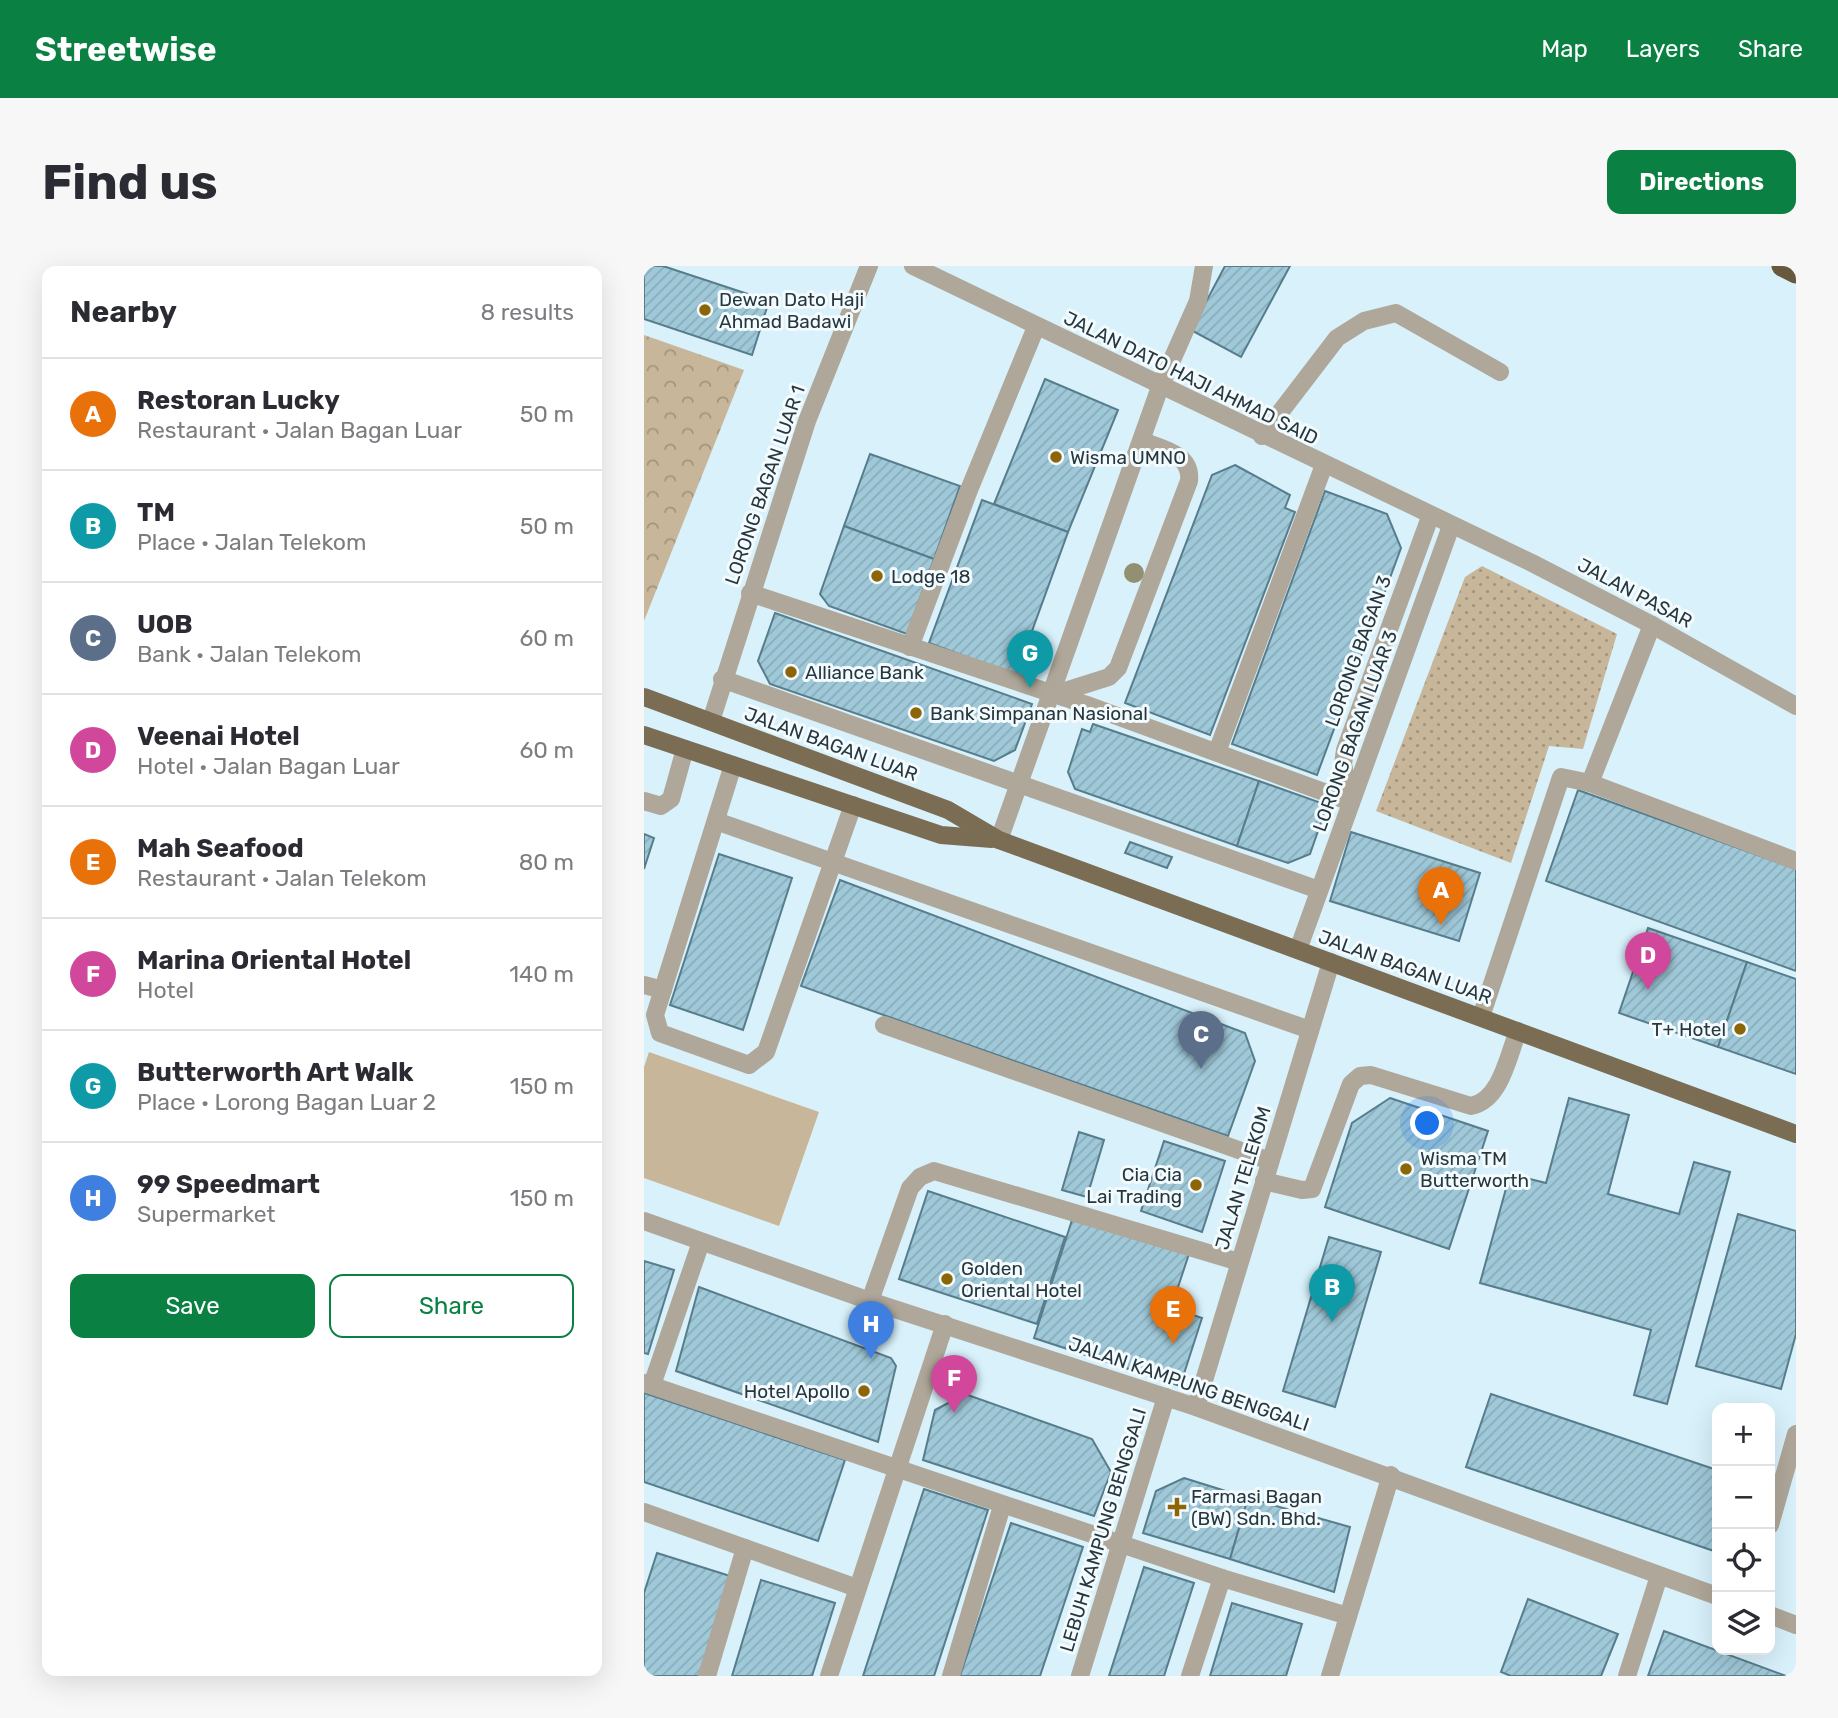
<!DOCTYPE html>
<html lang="en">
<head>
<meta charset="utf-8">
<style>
	body { margin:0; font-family:Rubik,sans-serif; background:#f7f7f7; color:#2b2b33 }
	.controls { position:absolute; right:21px; bottom:21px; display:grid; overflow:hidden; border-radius:14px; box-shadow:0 7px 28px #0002 }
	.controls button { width:63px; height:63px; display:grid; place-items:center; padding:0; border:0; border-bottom:2px solid #e1e1e2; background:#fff; color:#2b2b33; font:35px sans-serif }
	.you { position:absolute; left:784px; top:858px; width:24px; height:24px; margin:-18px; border:5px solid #fff; border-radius:50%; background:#1a73e8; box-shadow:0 0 0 10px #1a73e833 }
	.badge { display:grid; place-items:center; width:46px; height:46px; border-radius:50%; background:#0b8043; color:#fff; font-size:23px; font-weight:700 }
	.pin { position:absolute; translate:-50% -58px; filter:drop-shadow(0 2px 4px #0008) }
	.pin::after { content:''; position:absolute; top:37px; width:24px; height:21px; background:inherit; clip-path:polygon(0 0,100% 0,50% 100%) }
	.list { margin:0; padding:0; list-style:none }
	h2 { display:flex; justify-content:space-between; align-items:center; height:91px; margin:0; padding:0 28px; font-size:30px }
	h2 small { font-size:23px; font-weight:400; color:#7c7c81 }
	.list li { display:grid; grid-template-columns:46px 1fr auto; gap:21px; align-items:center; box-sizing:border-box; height:112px; padding:0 28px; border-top:2px solid #e1e1e2 }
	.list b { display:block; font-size:26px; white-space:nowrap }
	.list p { margin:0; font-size:23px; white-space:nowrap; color:#7c7c81 }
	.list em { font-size:23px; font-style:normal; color:#7c7c81 }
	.actions { display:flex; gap:14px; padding:21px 28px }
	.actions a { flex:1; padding:16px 0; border:2px solid #0b8043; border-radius:14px; text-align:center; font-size:24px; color:#0b8043 }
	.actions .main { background:#0b8043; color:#fff }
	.icon { flex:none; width:38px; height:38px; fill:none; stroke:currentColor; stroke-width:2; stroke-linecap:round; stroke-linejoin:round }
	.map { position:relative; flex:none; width:1152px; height:1410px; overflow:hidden; border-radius:14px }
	header { display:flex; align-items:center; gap:42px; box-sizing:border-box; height:98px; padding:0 35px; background:#0b8043; color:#fff }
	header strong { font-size:33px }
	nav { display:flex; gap:38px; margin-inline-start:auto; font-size:24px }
	.intro { display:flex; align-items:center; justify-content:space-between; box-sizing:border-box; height:168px; padding:0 42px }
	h1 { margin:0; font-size:49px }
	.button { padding:18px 32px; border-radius:14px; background:#0b8043; color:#fff; font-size:24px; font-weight:700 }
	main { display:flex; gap:42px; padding:0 42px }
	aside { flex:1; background:#fff; border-radius:14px; box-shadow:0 7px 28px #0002 }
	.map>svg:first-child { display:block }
</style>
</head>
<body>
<header>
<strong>Streetwise</strong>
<nav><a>Map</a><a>Layers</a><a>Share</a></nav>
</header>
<div class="intro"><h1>Find us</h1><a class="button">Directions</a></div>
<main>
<aside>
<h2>Nearby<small>8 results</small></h2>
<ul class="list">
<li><span class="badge" style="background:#e8710a">A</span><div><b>Restoran Lucky</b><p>Restaurant · Jalan Bagan Luar</p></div><em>50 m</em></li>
<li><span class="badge" style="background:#0f9aa8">B</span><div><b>TM</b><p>Place · Jalan Telekom</p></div><em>50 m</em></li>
<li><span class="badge" style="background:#5c6f8a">C</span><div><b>UOB</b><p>Bank · Jalan Telekom</p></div><em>60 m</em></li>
<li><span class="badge" style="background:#d1479c">D</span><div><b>Veenai Hotel</b><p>Hotel · Jalan Bagan Luar</p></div><em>60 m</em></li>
<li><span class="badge" style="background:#e8710a">E</span><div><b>Mah Seafood</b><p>Restaurant · Jalan Telekom</p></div><em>80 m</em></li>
<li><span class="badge" style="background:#d1479c">F</span><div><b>Marina Oriental Hotel</b><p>Hotel</p></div><em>140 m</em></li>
<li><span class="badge" style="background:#0f9aa8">G</span><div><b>Butterworth Art Walk</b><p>Place · Lorong Bagan Luar 2</p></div><em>150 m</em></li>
<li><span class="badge" style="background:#3f7fe0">H</span><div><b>99 Speedmart</b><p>Supermarket</p></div><em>150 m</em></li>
</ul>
<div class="actions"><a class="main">Save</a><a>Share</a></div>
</aside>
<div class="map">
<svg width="1152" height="1410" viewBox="0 0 1152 1410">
	<defs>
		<pattern id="grass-dots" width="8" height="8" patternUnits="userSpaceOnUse" patternTransform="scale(1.75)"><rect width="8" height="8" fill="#c7b699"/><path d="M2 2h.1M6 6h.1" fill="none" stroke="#a1957e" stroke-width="1.8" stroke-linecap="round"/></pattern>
		<pattern id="park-crowns" width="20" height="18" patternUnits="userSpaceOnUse" patternTransform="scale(1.75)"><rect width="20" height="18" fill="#c7b699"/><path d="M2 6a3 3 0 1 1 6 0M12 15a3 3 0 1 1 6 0" fill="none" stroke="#a1957e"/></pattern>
		<pattern id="building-hatch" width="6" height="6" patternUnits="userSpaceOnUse" patternTransform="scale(1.75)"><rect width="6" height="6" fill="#9fc8d8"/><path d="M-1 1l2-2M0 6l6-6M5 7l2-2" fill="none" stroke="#89acba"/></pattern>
	</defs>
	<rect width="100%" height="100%" fill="#d8f1fb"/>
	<!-- grass -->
	<polygon fill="url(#grass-dots)" points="838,300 973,368 939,483 905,480 867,597 732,545 821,311"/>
	<!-- park -->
	<polygon fill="url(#park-crowns)" points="0,69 100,104 0,355"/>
	<!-- pitch -->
	<polygon fill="#c7b699" points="5,786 175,846 135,960 0,912 0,801"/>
	<!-- building -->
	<g fill="url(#building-hatch)" stroke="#577d8c" stroke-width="2">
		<polygon points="0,0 19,0 125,35 108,89 0,53"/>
		<polygon points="581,0 646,0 597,91 547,64"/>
		<polygon points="401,113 474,144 424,266 350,238"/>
		<polygon points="226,188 316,220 290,293 200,260"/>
		<polygon points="591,199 646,229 641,242 651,246 566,469 481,437 568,209"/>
		<polygon points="681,225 743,248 757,282 673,509 588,478"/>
		<polygon points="338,234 424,266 372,409 285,377"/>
		<polygon points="200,260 290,293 263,368 185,340 176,328"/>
		<polygon points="131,347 388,438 371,484 350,495 126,418 114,395"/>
		<polygon points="449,458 615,515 593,580 431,523 424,506 438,463 446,466"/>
		<polygon points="615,515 683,539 666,588 644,597 593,580"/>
		<polygon points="934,524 1152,603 1152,705 902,615"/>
		<polygon points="707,566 836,607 815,675 686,635"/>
		<polygon points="0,568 10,572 0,603"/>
		<polygon points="486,576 528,591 523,602 481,587"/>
		<polygon points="75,588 148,612 99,764 26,739"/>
		<polygon points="196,614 601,767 611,795 584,870 157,720"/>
		<polygon points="1004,662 1103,696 1074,781 975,747"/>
		<polygon points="1103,696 1152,713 1152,808 1074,781"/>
		<polygon points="746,832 844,865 805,983 681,941 708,857"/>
		<polygon points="925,832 985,849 964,928 1035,948 1050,896 1086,906 1023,1138 990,1129 1007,1064 836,1017 866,908 902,917"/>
		<polygon points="435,866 460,874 443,931 418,924"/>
		<polygon points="520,875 581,895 558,966 497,945"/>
		<polygon points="284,925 421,971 393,1058 255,1013"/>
		<polygon points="1094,948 1152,965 1152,1068 1137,1123 1052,1100"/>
		<polygon points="429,951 545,988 527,1042 558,1052 536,1120 390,1072"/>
		<polygon points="685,971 737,986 691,1141 639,1125"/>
		<polygon points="0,995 30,1004 4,1088 0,1087"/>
		<polygon points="55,1021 247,1092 252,1100 234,1176 32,1105"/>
		<polygon points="0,1127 201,1194 174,1275 0,1216"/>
		<polygon points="321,1128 448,1173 467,1206 450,1250 279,1194 291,1144"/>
		<polygon points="847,1128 1073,1204 1073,1286 822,1201"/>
		<polygon points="540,1212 604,1232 586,1293 499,1267 512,1225"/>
		<polygon points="280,1223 344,1244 290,1410 219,1410"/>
		<polygon points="604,1232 706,1261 690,1326 586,1293"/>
		<polygon points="367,1257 439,1281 396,1410 316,1410"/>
		<polygon points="13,1287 86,1310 55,1410 0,1410 0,1327"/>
		<polygon points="500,1301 550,1317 520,1410 465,1410"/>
		<polygon points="117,1314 191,1337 168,1410 88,1410"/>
		<polygon points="884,1333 974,1368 957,1410 867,1410 857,1406"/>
		<polygon points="588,1337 658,1358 642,1410 566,1410"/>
		<polygon points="1020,1365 1142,1410 1004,1410"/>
	</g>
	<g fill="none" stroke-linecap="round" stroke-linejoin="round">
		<!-- minor -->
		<g stroke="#afa799" stroke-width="18">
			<polyline points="269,0 888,297 1008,359 1152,440"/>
			<polyline points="618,170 693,72 720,55 752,47 856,106"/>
			<polyline points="106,327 443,439 707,536"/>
			<polyline points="266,381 325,224 392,61"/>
			<polyline points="78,413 675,624"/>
			<path d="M 408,429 L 465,411 L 474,402 L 545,215 C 548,188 519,183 498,175"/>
			<polyline points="67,455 163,155 225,0"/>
			<polyline points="573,486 680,199"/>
			<polyline points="89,499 11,749 16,767 105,799 122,786 209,539"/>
			<polyline points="946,517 1008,359"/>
			<polyline points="0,535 17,540 27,533 41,483"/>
			<polyline points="707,536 699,498 701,484 786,251"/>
			<polyline points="72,555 666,764"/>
			<polyline points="355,574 516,121 554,35 560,0"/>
			<polyline points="654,684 807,260"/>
			<polyline points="0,719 19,724"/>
			<polyline points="837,751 917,511 946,517 1152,595"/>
			<polyline points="240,759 626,895"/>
			<path d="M 620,915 L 658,924 L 668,923 L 707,818 L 716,810 L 727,809 L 827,840 C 857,834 864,790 874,765"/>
			<polyline points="0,955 226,1035 552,1141 1073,1330"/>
			<polyline points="226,1035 266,922 276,911 290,905 595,996"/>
			<polyline points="0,1117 578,1312"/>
			<polyline points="8,1119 57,976"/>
			<polyline points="552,1141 687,696"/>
			<polyline points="0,1246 213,1322"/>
			<polyline points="1126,1259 1152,1168"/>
			<polyline points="1126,1349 1152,1359"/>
			<polyline points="63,1410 101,1282"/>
			<polyline points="185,1410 301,1058"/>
			<polyline points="307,1410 358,1240"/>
			<polyline points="436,1410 522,1131"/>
			<polyline points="546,1410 578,1312 704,1350"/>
			<polyline points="686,1410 747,1209"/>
			<polyline points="983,1410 1015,1310"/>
		</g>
		<!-- major -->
		<g stroke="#7b6d54" stroke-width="18">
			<polyline points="0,431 304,544 355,574 1152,868"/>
			<polyline points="0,469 297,569 348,573"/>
		</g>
		<!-- highway -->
		<polyline stroke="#69583b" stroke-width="21" points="1138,0 1152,7"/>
	</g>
	<!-- trees -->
	<circle fill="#939072" cx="490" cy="307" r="10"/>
	<!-- markers -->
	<g fill="#8c6506" stroke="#f3fbfe" stroke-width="2.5">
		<circle cx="61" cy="44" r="7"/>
		<circle cx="412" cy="191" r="7"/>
		<circle cx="233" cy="310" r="7"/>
		<circle cx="147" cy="406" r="7"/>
		<circle cx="272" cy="447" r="7"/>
		<circle cx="1096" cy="763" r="7"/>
		<circle cx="762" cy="903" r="7"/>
		<circle cx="552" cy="919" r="7"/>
		<circle cx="303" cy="1013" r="7"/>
		<circle cx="220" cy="1125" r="7"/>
		<path d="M529.5 1230.5h7v7h7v7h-7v7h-7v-7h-7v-7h7z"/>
	</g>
	<g text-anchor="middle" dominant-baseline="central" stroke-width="6" stroke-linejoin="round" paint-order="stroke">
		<!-- poi labels -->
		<g font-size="19" fill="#26373d" stroke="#f3fbfe" text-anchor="start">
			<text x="75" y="33">Dewan Dato Haji<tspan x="75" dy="22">Ahmad Badawi</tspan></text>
			<text x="426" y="191">Wisma UMNO</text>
			<text x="247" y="310">Lodge 18</text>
			<text x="161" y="406">Alliance Bank</text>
			<text x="286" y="447">Bank Simpanan Nasional</text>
			<text x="1082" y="763" text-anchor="end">T+ Hotel</text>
			<text x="776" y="892">Wisma TM<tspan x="776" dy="22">Butterworth</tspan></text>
			<text x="538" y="908" text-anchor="end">Cia Cia<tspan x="538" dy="22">Lai Trading</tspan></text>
			<text x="317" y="1002">Golden<tspan x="317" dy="22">Oriental Hotel</tspan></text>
			<text x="206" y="1125" text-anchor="end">Hotel Apollo</text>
			<text x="547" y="1230">Farmasi Bagan<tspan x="547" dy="22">(BW) Sdn. Bhd.</tspan></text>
		</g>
		<!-- street labels -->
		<g font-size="19" fill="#26373d" stroke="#f3fbfe">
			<text transform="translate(547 112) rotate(26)">JALAN DATO HAJI AHMAD SAID</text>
			<text transform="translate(121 219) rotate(-71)">LORONG BAGAN LUAR 1</text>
			<text transform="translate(991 327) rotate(28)">JALAN PASAR</text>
			<text transform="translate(714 385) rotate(-70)">LORONG BAGAN 3</text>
			<text transform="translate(711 465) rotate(-70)">LORONG BAGAN LUAR 3</text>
			<text transform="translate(187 478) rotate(20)">JALAN BAGAN LUAR</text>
			<text transform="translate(761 701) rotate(20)">JALAN BAGAN LUAR</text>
			<text transform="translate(599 912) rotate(-73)">JALAN TELEKOM</text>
			<text transform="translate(545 1118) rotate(19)">JALAN KAMPUNG BENGGALI</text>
			<text transform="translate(459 1264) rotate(-73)">LEBUH KAMPUNG BENGGALI</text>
		</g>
	</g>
</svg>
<div class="controls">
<button>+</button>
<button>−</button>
<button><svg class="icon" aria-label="locate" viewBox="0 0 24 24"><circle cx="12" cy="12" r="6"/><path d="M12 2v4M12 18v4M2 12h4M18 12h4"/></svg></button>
<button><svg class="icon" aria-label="layers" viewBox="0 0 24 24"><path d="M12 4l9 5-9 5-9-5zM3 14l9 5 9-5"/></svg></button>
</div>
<div class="you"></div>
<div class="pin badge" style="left:797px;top:659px;background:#e8710a">A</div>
<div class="pin badge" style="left:688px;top:1056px;background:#0f9aa8">B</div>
<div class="pin badge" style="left:557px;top:803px;background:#5c6f8a">C</div>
<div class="pin badge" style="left:1004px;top:724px;background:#d1479c">D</div>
<div class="pin badge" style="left:529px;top:1078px;background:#e8710a">E</div>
<div class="pin badge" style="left:310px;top:1147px;background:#d1479c">F</div>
<div class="pin badge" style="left:386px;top:422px;background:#0f9aa8">G</div>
<div class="pin badge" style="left:227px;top:1093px;background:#3f7fe0">H</div>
</div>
</main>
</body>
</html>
